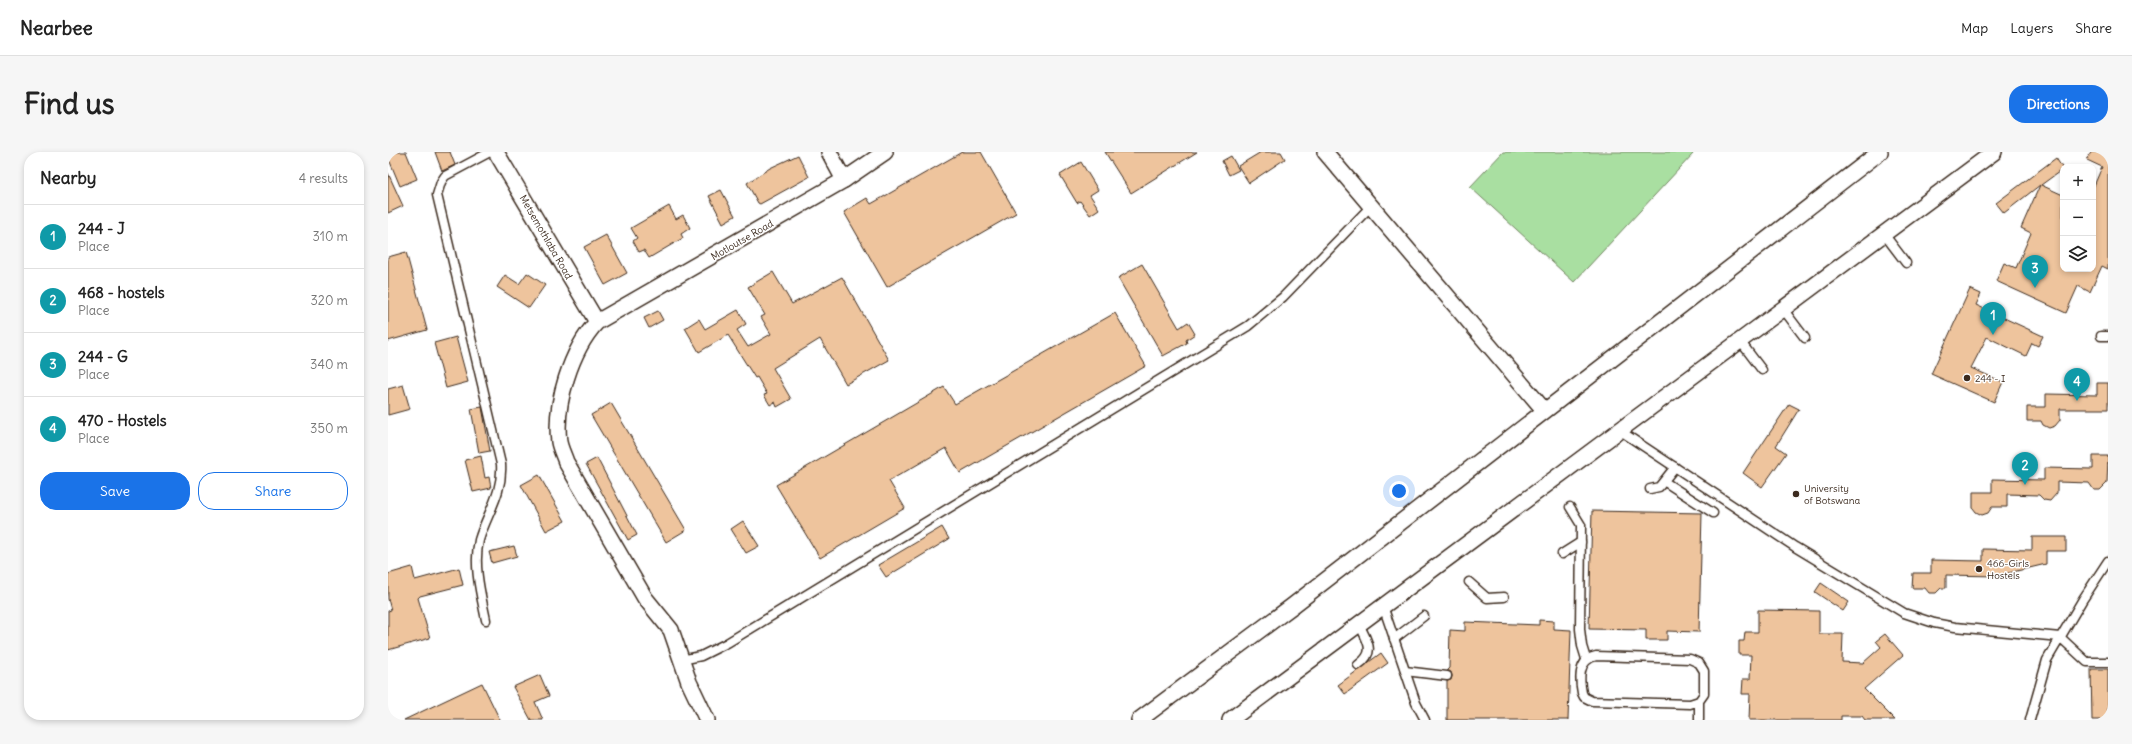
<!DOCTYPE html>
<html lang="en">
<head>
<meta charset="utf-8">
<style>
	body { margin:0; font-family:Delius,sans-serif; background:#f6f6f6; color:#222 }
	.controls { position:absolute; right:12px; top:12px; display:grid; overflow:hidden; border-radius:8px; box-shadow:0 2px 6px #0003 }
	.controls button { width:36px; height:36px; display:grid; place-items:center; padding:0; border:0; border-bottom:1px solid #e0e0e0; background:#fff; color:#222; font:20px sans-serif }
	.you { position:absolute; left:1011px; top:339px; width:14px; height:14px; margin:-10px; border:3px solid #fff; border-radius:50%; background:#1a73e8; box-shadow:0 0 0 6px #1a73e833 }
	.badge { display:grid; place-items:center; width:26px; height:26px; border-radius:50%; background:#1a73e8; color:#fff; font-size:13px; font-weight:700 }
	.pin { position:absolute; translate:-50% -33px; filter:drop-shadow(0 1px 2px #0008) }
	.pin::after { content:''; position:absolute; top:21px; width:14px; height:12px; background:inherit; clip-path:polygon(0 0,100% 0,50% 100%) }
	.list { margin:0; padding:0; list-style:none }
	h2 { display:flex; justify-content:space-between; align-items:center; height:52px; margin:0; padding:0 16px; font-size:17px }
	h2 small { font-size:13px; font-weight:400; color:#767676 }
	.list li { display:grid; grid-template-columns:26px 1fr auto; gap:12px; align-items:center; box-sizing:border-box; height:64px; padding:0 16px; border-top:1px solid #e0e0e0 }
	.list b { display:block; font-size:15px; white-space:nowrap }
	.list p { margin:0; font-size:13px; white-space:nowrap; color:#767676 }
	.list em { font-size:13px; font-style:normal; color:#767676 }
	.actions { display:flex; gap:8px; padding:12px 16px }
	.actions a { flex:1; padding:9px 0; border:1px solid #1a73e8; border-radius:16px; text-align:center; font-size:14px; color:#1a73e8 }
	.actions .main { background:#1a73e8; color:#fff }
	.icon { flex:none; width:22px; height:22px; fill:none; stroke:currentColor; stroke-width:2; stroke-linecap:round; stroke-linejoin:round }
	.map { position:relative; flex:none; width:1720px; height:568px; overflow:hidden; border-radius:16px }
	header { display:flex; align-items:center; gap:24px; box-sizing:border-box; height:56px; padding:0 20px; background:#fff; border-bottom:1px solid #e0e0e0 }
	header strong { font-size:19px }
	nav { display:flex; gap:22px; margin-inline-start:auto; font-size:14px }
	.intro { display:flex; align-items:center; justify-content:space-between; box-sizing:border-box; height:96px; padding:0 24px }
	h1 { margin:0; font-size:28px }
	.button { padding:10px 18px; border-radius:16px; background:#1a73e8; color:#fff; font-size:14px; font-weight:700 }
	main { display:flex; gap:24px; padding:0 24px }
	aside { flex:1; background:#fff; border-radius:16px; box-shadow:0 2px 6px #0003 }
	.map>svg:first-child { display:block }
</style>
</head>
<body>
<header>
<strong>Nearbee</strong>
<nav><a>Map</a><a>Layers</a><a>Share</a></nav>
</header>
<div class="intro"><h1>Find us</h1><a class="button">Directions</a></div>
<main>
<aside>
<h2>Nearby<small>4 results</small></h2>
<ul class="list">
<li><span class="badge" style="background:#0f9aa8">1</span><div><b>244 - J</b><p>Place</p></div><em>310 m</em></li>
<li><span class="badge" style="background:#0f9aa8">2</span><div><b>468 - hostels</b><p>Place</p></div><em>320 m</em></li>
<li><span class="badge" style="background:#0f9aa8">3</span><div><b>244 - G</b><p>Place</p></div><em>340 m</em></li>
<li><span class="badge" style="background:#0f9aa8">4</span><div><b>470 - Hostels</b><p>Place</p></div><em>350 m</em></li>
</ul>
<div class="actions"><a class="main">Save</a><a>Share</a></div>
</aside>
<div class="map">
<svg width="1720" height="568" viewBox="0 0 1720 568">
	<rect width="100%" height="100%" fill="#fff"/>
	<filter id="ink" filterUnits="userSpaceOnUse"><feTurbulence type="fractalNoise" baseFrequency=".025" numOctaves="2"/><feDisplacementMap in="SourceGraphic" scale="8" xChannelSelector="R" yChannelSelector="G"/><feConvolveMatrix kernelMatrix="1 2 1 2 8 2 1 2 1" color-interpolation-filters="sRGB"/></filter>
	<g filter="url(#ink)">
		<!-- green -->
		<polygon fill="#a9dfa1" stroke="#728460" points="1115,0 1303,0 1305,2 1186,130 1082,35"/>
		<!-- building -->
		<g fill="#eec49d" stroke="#3b2a1e">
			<polygon points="0,0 18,0 29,27 12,34 0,5"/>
			<polygon points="47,0 62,0 67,13 54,19"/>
			<polygon points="574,0 593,0 628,61 499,135 456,60 479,46 483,52"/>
			<polygon points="717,0 809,0 743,41"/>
			<polygon points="873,0 893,0 897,7 861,31 850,14"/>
			<polygon points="1703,0 1720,0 1720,117 1714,114 1702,140 1690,134 1678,161 1608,129 1616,111 1628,116 1643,81 1633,76 1652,33 1616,61 1608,51 1668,6 1675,17 1653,33 1675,43 1675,117 1705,117 1705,36 1714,15 1699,8"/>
			<polygon points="410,3 421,25 372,52 370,51 359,31 382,16"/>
			<polygon points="843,4 851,18 841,23 834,9"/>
			<polygon points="693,10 710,38 702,43 711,57 702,63 692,49 689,51 672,23"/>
			<polygon points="0,21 15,54 0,61"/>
			<polygon points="333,38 347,64 335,71 321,44"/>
			<polygon points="281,54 288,67 295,63 302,76 293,82 295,86 261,106 256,98 251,100 245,89 249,86 243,76"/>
			<polygon points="218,83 239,121 217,133 196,95"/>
			<polygon points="18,100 39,178 0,189 0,105"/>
			<polygon points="754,112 791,176 800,170 807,182 798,188 799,191 775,204 730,126"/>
			<polygon points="385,120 404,152 454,125 501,208 458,232 432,187 385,216 403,247 389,255 387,250 382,253 376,243 379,242 369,225 367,226 340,183 311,200 297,176 311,167 317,177 350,158 358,172 349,178 360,195 383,182 373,165 377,163 360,135"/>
			<polygon points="139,121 157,133 141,156 109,135 117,123 131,132"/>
			<polygon points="1582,137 1593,142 1588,153 1655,184 1650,194 1644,191 1638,204 1599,185 1583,216 1615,230 1606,250 1543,222"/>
			<polygon points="270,159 275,168 261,176 256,166"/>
			<polygon points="727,161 758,214 572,321 558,296 501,329 517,356 432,406 388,333 556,235 567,252"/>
			<polygon points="68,185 80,230 58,236 46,191"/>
			<polygon points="1709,231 1720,231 1720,257 1672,257 1672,268 1667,274 1661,276 1655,273 1653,269 1639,269 1639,255 1658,255 1658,242 1709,243"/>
			<polygon points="15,233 22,257 0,263 0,237"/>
			<polygon points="223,251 298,378 278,390 203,263"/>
			<polygon points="1401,252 1411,257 1388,294 1398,301 1374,335 1355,321"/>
			<polygon points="94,255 102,299 91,301 83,257"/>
			<polygon points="93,304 97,326 101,325 103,336 85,340 77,308"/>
			<polygon points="1705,304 1720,304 1719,331 1712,338 1706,338 1701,331 1669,330 1669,341 1662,349 1656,348 1651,343 1619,342 1619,355 1604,355 1600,361 1594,363 1588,360 1585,356 1585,340 1604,340 1604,327 1656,328 1656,316 1705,317"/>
			<polygon points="209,306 249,383 240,388 198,312"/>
			<polygon points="151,323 177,369 158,379 133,333"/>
			<polygon points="1204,359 1314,361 1311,480 1279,479 1279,488 1258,488 1258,478 1201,477"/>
			<polygon points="355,369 371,394 358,401 343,377"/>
			<polygon points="554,375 561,387 498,425 490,413"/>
			<polygon points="1644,385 1678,385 1678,399 1658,399 1658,412 1608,424 1558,423 1558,436 1553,436 1548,441 1541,441 1537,436 1524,436 1525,421 1543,421 1543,408 1595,409 1595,397 1644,398"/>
			<polygon points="126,394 129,404 104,411 101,400"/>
			<polygon points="24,415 27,428 71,416 75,433 32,444 30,446 42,486 0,498 0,459 3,458 0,447 0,422"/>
			<polygon points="1433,431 1461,450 1455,459 1427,440"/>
			<polygon points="1370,458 1431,459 1431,482 1455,482 1454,510 1475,511 1493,495 1488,489 1497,482 1515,503 1476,537 1507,568 1477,568 1474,564 1453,564 1453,568 1361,568 1362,542 1354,542 1355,527 1362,527 1363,503 1351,503 1351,489 1356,489 1357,480 1370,480"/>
			<polygon points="1151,468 1166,469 1166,477 1183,478 1180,568 1059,568 1059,529 1063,528 1064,524 1063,520 1059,518 1061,516 1062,478 1077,479 1077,470 1151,473"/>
			<polygon points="993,501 1000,511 957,542 950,533"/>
			<polygon points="1703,517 1720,517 1720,568 1704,568"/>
			<polygon points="152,523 161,544 147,550 155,568 143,568 125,535"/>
			<polygon points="94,531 112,568 16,568"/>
		</g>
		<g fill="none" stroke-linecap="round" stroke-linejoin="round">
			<defs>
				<g id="lane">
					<polyline points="1496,82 1518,111"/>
					<polyline points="1395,157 1417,186"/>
					<polyline points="1713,184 1720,184"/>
					<polyline points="1352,189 1374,218"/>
					<polyline points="1231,278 1407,395 1516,461 1546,471 1567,475 1672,485 1699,510 1720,510"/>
					<polyline points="1277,330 1325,361"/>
					<polyline points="1262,337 1271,335 1287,315"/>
					<polyline points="1182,355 1193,373 1192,477 1194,494 1198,507"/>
					<polyline points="1174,402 1193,390"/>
					<polyline points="1081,430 1099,446 1116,445"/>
					<polyline points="995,454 1028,551 1037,568"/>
					<path d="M 98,468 C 93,443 85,414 91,388 C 99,361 115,342 113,312 L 49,43 L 53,30 L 57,24 L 102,0"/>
					<polyline points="1006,487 1036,464"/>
					<polyline points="293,508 313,504 339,491 860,174 895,145 984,53"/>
					<path d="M 970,513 C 989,500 979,489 971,472"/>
					<polyline points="1017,519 1059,524"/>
					<path d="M 1311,568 L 1311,549 L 1316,542 L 1316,519 L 1311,511 L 1302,507 L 1208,504 C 1190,508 1191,526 1194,541 L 1196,545 L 1204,549 L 1302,552 L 1311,549"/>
					<polyline points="1642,568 1659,508 1695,447 1720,409"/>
				</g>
				<g id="street">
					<polyline points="108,0 209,170"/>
					<polyline points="441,0 456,28"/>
					<polyline points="937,0 1156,258"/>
					<path d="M 319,568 L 301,530 L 283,478 L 257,446 L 178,310 C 176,304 172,296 171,290 C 166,252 183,198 209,170 L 456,28 L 497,0"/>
					<polyline points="751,568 903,455 1492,0"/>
					<polyline points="842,568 1606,0"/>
				</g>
			</defs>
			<!-- lane casing -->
			<use href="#lane" stroke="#3b2a1e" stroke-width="11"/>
			<!-- street casing -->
			<use href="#street" stroke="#3b2a1e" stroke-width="18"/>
			<!-- lane -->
			<use href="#lane" stroke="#fff" stroke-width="8"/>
			<!-- street -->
			<use href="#street" stroke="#fff" stroke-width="15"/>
		</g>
	</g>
	<!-- markers -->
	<g fill="#3b2a1e" stroke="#fff" stroke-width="1.5">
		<circle cx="1579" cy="226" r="4"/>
		<circle cx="1408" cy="342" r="4"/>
		<circle cx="1591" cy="417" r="4"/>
	</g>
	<g text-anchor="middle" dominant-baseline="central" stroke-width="3" stroke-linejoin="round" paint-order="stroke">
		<!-- street labels -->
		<g font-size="10" fill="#3b2a1e" stroke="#fff">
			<text transform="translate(158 85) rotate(60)">Metsemothlaba Road</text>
			<text transform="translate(354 88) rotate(-30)">Motloutse Road</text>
		</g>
		<!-- poi labels -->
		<g font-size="10" fill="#3b2a1e" stroke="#fff" text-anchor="start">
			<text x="1587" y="226">244 - I</text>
			<text x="1416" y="336">University<tspan x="1416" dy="12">of Botswana</tspan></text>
			<text x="1599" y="411">466-Girls<tspan x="1599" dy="12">Hostels</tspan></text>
		</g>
	</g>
</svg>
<div class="controls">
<button>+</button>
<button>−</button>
<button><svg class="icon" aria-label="layers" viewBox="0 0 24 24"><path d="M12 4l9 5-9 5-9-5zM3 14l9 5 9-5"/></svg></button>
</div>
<div class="you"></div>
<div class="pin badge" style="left:1605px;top:183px;background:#0f9aa8">1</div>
<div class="pin badge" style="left:1637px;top:333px;background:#0f9aa8">2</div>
<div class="pin badge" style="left:1647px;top:136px;background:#0f9aa8">3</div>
<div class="pin badge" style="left:1689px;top:249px;background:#0f9aa8">4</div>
</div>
</main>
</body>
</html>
